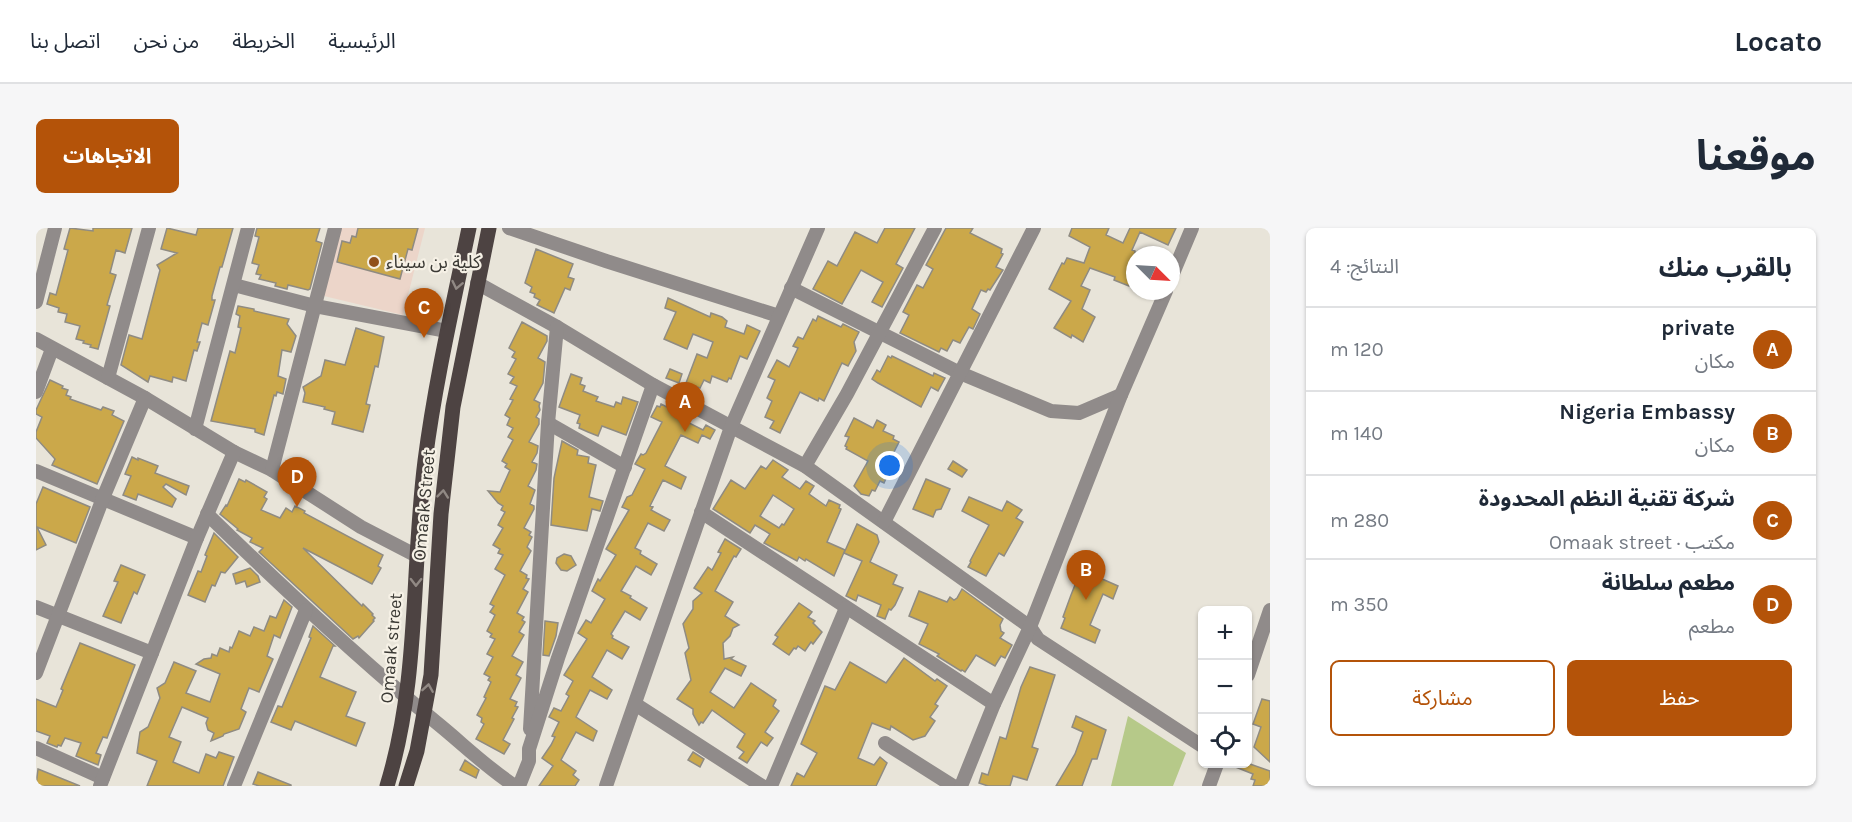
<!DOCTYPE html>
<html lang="ar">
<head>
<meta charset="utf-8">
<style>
	body { margin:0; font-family:Karla,"Noto Sans Arabic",sans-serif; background:#f6f6f7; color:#1f2937; direction:rtl }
	.controls { position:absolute; right:18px; bottom:18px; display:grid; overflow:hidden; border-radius:9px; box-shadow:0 2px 4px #0004 }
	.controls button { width:54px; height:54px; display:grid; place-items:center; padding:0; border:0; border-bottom:2px solid #e0e1e3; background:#fff; color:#1f2937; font:30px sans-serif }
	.compass { position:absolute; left:1090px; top:18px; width:54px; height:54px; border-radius:50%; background:#fff; box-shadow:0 2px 4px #0004; rotate:114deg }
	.you { position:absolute; left:854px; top:238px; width:21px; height:21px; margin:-15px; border:4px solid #fff; border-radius:50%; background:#1a73e8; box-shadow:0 0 0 9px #1a73e833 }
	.badge { display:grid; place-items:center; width:39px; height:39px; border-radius:50%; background:#b45309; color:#fff; font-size:20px; font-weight:700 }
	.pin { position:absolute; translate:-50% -50px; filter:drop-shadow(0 2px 3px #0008) }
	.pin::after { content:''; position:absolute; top:32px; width:21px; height:18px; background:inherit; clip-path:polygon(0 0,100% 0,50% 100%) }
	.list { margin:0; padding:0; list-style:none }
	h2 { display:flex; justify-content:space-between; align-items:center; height:78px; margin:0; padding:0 24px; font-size:26px }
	h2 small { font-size:20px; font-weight:400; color:#747a83 }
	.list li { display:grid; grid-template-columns:39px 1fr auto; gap:18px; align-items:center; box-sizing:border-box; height:84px; padding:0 24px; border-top:2px solid #e0e1e3 }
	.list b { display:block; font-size:22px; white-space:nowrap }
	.list p { margin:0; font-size:20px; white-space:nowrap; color:#747a83 }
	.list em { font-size:20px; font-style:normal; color:#747a83 }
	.actions { display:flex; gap:12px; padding:18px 24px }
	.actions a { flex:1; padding:14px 0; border:2px solid #b45309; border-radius:9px; text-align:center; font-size:21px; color:#b45309 }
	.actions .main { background:#b45309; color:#fff }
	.icon { flex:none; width:33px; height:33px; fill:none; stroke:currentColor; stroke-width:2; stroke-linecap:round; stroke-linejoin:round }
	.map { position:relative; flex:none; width:1234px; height:558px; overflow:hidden; direction:ltr; border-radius:9px }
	header { display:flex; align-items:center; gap:36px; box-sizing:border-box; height:84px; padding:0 30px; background:#fff; border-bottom:2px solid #e0e1e3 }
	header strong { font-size:28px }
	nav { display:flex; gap:33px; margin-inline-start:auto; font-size:21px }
	.intro { display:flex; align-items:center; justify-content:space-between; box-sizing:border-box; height:144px; padding:0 36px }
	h1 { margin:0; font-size:42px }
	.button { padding:15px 27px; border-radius:9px; background:#b45309; color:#fff; font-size:21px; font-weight:700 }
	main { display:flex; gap:36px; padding:0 36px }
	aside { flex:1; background:#fff; border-radius:9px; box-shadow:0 2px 4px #0004 }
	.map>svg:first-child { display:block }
</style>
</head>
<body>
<header>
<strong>Locato</strong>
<nav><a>الرئيسية</a><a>الخريطة</a><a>من نحن</a><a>اتصل بنا</a></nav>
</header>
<div class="intro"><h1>موقعنا</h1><a class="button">الاتجاهات</a></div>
<main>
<aside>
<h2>بالقرب منك<small>النتائج: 4</small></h2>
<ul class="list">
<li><span class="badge">A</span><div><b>private</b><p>مكان</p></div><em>120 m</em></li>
<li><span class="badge">B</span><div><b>Nigeria Embassy</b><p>مكان</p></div><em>140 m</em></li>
<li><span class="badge">C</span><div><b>شركة تقنية النظم المحدودة</b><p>مكتب · Omaak street</p></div><em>280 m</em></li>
<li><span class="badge">D</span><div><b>مطعم سلطانة</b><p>مطعم</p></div><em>350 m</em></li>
</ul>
<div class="actions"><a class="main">حفظ</a><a>مشاركة</a></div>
</aside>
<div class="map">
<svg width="1234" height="558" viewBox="0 0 1234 558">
	<rect width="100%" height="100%" fill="#e8e4d9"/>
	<!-- education -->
	<polygon fill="#ecd5c9" points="304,0 389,0 367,87 288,68"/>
	<!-- green -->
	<polygon fill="#b6c989" points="1092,488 1150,525 1137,558 1075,558"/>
	<!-- building -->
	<g fill="#cba84a" stroke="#8f8b82" stroke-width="1.5" fill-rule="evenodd">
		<polygon points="34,0 57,3 57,0 96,0 89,25 80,22 74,45 80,47 71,77 74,78 62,121 54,119 55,117 47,115 48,113 40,111 44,98 29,94 31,86 22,84 23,80 11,76 14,65 20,67 32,22 28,21"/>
		<polygon points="131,0 160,7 162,0 197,0 186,39 184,39 176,68 176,72 179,72 172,97 166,95 161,114 164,114 161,123 158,122 150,153 137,149 136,154 114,148 112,154 85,137 93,107 106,111 124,42 121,37 141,25 125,21"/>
		<polygon points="221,0 284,0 280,13 286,15 274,61 272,62 252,57 251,61 239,58 240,55 223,51 225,47 220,46 223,37 216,35 223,9 219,8"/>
		<polygon points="322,0 382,0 376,22 372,21 364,51 301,34 306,13 314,15 316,8 320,9"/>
		<polygon points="849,0 879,0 860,36 867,40 846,79 836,74 847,54 825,42 806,76 777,61 792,33 801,38 819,4 841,15"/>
		<polygon points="910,0 937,0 934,5 966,21 965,25 967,26 960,39 967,42 954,62 952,61 950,64 945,62 936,81 944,86 937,101 933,99 924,115 917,112 911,123 905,120 903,124 864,105 873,87 867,84 881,57 887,60 897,41 890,37"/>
		<polygon points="1036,0 1073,0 1070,7 1087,15 1094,0 1140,0 1132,17 1104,4 1096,22 1099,23 1099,54 1096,52 1093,58 1078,52 1079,49 1054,40 1045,58 1054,62 1046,81 1059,89 1047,114 1036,107 1035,110 1018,100 1035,73 1013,61 1026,35 1028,36 1031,30 1048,35 1054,19 1033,8"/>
		<polygon points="500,21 537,36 532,49 538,51 534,62 529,60 518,85 501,77 504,72 498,69 499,66 494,64 496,59 489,55"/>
		<polygon points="632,70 674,89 675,85 686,89 691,93 689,99 708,106 711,97 724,103 711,131 704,128 695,151 693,150 691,154 676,148 674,155 668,152 664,160 650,155 661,126 671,130 677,114 657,106 651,121 628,111 640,84 629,80"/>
		<polygon points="202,78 218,81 218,83 253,91 251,96 260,108 255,124 246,122 242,148 250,151 247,166 241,164 240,168 238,167 228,207 219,204 219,201 175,193 194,123 199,125 205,100 202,99 204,88 200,86"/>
		<polygon points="782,88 805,99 807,96 823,104 818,114 820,123 812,138 806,135 805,137 788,173 783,170 782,173 764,164 744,205 734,200 738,193 729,189 736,173 731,170 739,152 732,149 741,132 753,139 762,120 757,118 762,109 767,111 777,91 780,93"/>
		<polygon points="486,94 511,108 511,113 502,130 509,134 507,155 498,172 504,175 503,178 504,182 500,189 503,191 503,196 493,214 502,218 501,225 496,234 501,236 500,242 492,258 499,262 494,276 498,278 498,281 488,300 495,304 493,307 496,309 491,319 495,323 484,343 491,347 490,350 493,351 487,361 492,364 481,385 488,389 486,392 489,394 483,404 488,407 476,428 487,434 480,447 485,450 474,471 481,474 479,478 482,479 476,490 478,491 467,512 474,516 468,526 440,511 448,496 445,494 446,490 441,487 450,470 448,469 455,454 452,452 454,449 448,446 457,429 451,426 459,411 454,409 456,406 451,403 459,387 454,384 458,378 454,376 469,347 459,341 467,327 462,325 464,321 457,317 467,300 462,297 469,284 465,282 467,278 462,275 452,263 464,264 474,242 469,239 471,236 466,233 477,212 472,209 477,200 471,197 474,190 469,187 477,172 474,171 481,158 474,155 478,149 472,146 480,131 476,129 479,124 473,120"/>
		<polygon points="320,100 348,109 342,139 339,138 330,176 334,177 327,204 296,196 299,184 288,181 289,179 267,174 269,165 267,159 285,148 289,132 309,137"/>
		<polygon points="852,128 855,130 856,128 897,148 898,145 909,150 902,163 895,159 885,179 842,155 836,151 841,142 844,144"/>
		<polygon points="634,141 646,146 643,155 630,150"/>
		<polygon points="535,146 546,150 544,156 549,158 547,163 562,169 560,173 578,179 580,174 585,176 587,169 602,174 590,207 566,198 562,208 552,204 543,200 544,196 541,195 544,187 523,179"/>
		<polygon points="14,152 27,158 26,160 32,162 30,167 35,169 34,171 65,182 67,179 78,183 76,187 88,193 61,256 16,237 19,231 0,210 0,204 6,189 0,186 0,182"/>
		<polygon points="625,176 653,190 651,194 667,202 670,197 679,202 674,211 666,207 662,215 645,207 629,238 650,249 645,261 627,252 614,278 617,279 615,282 634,292 628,303 612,295 599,320 605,323 604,326 621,336 615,347 600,338 585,363 595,368 594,370 611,380 604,392 589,383 575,406 577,408 576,410 593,419 586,431 571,422 556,449 576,462 571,471 554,462 540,489 561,503 557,513 540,504 525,532 540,543 537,547 543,552 539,558 503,558 517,538 506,530 515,517 519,509 516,508 523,494 513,489 518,480 525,483 533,468 530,466 537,453 528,447 551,411 542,405 550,392 555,395 569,371 556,363 562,351 564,353 580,327 570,321 593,282 586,279 591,269 596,267 609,241 599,236 605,226 607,227 610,225 626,194 615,189 621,178 624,179"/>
		<polygon points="818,190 837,200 841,192 850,197 847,203 858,208 857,211 863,214 848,244 852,246 848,255 844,253 839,263 836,262 833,268 825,266 818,258 832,233 810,221 811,219 809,218 813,209 809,208"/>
		<polygon points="526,213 542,222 541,227 553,229 552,235 560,237 553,269 567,273 564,283 556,281 551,303 515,297 518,250"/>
		<polygon points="96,229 102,232 102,230 122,238 119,245 153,258 150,267 130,256 127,259 140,271 136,279 102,266 100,272 87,267 95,248 89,246"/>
		<path d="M 737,232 L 752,242 L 746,249 L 764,261 L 770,253 L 778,258 L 773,266 L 790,278 L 793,272 L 804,277 L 803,280 L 805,281 L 791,314 L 809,322 L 798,348 L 770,331 L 769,333 L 763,329 L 761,333 L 728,315 L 734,306 L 719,297 L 714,305 L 677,281 L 695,252 L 709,261 L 725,238 L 730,241 ZM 737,267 L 758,281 L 748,297 L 746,296 L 743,300 L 724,288 Z"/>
		<polygon points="917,233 931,242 926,249 912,241"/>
		<polygon points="203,251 209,254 210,252 231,264 228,269 231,271 225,282 244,290 250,280 256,284 259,278 269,283 268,285 347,327 342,338 345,340 336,356 267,320 326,378 327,376 337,386 336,387 339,390 337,392 338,393 323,410 322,408 317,411 223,324 227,320 214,314 216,310 201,302 202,301 184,286 190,277 191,278"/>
		<polygon points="890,251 914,261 905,281 900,282 897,289 877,281"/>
		<polygon points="7,259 54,279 40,315 1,299 10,317 0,322 0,276"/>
		<polygon points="933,269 966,283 971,273 986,282 980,290 987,294 968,328 963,325 950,348 932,339 935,334 934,333 953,297 926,283"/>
		<polygon points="821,296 841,307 843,314 834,334 861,347 857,356 867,360 859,377 855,382 853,381 849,391 841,388 845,377 822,367 820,373 810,368 826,333 808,325"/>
		<polygon points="178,305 202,329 189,345 185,344 179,358 176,357 169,374 152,367 162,343 165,344 171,328 169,327"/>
		<polygon points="689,311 705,321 700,329 698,328 679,363 697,374 689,388 703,397 697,400 694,408 687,415 688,431 697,429 695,431 710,438 705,448 689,440 674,464 698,480 715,455 740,472 737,478 743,483 729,504 737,510 731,518 725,514 711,535 703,530 708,524 701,519 709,506 676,482 667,495 665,494 663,497 657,486 657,481 641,471 655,452 649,425 653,420 647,396 657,381 657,373 666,365 658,360 672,339 676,342 685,325 682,324"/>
		<polygon points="528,326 535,328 540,337 531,343 525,342 520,335 521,330"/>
		<polygon points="85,337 109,347 101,366 98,364 85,395 67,388 82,354 78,353"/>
		<polygon points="214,340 222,348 224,354 211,359 209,353 200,356 197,346"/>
		<polygon points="1048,343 1082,358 1077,371 1067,366 1054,397 1064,402 1059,415 1025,400 1029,390 1027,389 1035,367 1041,352 1044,354"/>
		<polygon points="926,361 967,391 964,397 965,403 968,405 964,410 976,417 969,430 965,428 959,438 940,427 929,444 926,442 925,443 901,428 903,426 883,416 892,396 873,388 883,363 911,374 914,369 918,372 921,370"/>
		<polygon points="248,372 256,379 244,410 238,407 231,428 237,431 223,464 213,460 205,481 210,484 203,501 188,506 187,508 175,513 178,505 172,502 170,495 172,490 146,479 133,509 145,514 137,534 163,545 170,526 180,530 183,524 198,529 187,558 111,558 121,533 101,525 104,504 112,499 124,470 121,460 129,455 138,434 160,443 150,465 174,474 184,446 160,436 168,431 175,430 176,426 181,428 184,420 193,424 194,419 196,420 203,403 214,408 218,399 228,403 234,388 240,390"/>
		<polygon points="763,375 776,384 772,389 779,393 777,395 786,404 777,416 775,414 769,423 762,418 760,421 758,420 753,427 737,416 742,409 739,407"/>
		<polygon points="509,393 522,395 520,408 513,428 507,427"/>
		<polygon points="277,398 299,418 297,418 284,449 320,464 310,488 329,495 320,518 259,493 255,502 235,494 242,478 246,479 275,410 273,409"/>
		<polygon points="44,415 99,437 71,510 67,509 60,525 65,527 62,537 40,528 45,515 29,510 25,518 22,517 21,519 11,515 14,508 0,503 0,471 20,479 27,462 25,461"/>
		<polygon points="868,430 899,453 901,451 911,458 899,476 902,478 894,489 899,493 889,508 877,512 855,498 854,502 836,495 822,530 838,537 844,529 851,535 840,558 755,558 761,545 768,549 781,525 765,516 789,458 799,462 814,434 850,455"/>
		<polygon points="994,439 1019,447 996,519 1002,521 991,552 977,548 974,558 952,558 943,555 946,545 952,547 964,509 970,511 985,459"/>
		<polygon points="1226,471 1234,473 1234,534 1218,519 1225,499 1217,496"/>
		<polygon points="1040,488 1070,502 1061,531 1056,531 1046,558 1020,558 1039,526 1047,504 1036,499"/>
		<polygon points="657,524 668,531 664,539 652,532"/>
		<polygon points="429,532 443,542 440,550 424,542"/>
		<polygon points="1192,536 1214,536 1234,543 1234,558 1217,558 1219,552 1215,551 1217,546"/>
		<polygon points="2,541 44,558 0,558"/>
		<polygon points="222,544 255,557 255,558 223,558 217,556"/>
	</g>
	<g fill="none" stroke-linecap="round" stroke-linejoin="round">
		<!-- minor -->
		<g stroke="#908b8a" stroke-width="14">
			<polyline points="473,0 570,33 743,88"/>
			<polyline points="1135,50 1156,0"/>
			<polyline points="441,55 521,99 617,157 769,238 994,399 1002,411 1166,518"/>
			<polyline points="198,57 279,78 411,103"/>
			<polyline points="755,60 924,145 1015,183 1043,185 1085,167"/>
			<polyline points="0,74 19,0"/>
			<polyline points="0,111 109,170 198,224 236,242 325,299 381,328"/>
			<polyline points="72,150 113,0"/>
			<polyline points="0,164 16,121"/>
			<polyline points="512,195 589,239"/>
			<polyline points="159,201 212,0"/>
			<polyline points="769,238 811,166 899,0"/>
			<polyline points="236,242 299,0"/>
			<polyline points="0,243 161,310"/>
			<polyline points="665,284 958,476"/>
			<path d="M 171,286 C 245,358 321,429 401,495 C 427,516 451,540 479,558"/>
			<polyline points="848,294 998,0"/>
			<polyline points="0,379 116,425"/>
			<polyline points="0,445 67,270 109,170"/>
			<polyline points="1212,447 1234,382"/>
			<polyline points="599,476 726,558"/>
			<polyline points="494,501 512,195 521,99"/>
			<polyline points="849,515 917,558"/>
			<polyline points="0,520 67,550"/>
			<polyline points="64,558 161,310 198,224"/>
			<polyline points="198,558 270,382"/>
			<polyline points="483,558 493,533 493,521 522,430 617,157"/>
			<polyline points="570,558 695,199 782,0"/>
			<polyline points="735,558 810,380"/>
			<polyline points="925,558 958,476 994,399 1085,167 1130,63"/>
			<polyline points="1173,558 1181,536"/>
		</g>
		<!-- major -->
		<g stroke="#4d4342" stroke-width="15">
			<path d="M 351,558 C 384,450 375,343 389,233 C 399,155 417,77 433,0"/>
			<polyline points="370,558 381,523 395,447 405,286 417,179 453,0"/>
		</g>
	</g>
	<!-- one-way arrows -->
	<defs><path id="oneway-chevron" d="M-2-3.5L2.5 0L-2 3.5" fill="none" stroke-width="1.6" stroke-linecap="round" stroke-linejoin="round" transform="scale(1.5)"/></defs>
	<g stroke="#918984">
		<use href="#oneway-chevron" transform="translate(421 57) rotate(102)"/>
		<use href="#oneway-chevron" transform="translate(407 266) rotate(-84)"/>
		<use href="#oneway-chevron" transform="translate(380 354) rotate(91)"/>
		<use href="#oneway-chevron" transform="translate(392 460) rotate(-81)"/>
	</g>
	<!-- markers -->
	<circle fill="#90501b" stroke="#f6f1e6" stroke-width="2" cx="338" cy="34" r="6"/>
	<g text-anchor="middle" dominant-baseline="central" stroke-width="4.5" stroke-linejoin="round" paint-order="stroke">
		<!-- poi labels -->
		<g font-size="18" fill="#3a3934" stroke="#f6f1e6" text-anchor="start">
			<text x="350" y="34">كلية بن سيناء</text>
		</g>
		<!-- street labels -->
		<g font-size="18" fill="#3a3934" stroke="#f6f1e6">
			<text transform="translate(388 277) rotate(-85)">Omaak Street</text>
			<text transform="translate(355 420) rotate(-85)">Omaak street</text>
		</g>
	</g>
</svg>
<div class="controls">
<button>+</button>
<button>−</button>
<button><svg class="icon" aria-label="locate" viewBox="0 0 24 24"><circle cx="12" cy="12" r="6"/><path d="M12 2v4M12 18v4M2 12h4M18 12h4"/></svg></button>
</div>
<svg class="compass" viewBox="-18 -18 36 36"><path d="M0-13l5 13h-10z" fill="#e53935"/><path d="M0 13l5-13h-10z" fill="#747a83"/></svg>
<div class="you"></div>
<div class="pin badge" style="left:649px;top:204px">A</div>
<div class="pin badge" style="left:1050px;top:372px">B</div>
<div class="pin badge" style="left:388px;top:110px">C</div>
<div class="pin badge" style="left:261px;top:279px">D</div>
</div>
</main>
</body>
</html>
